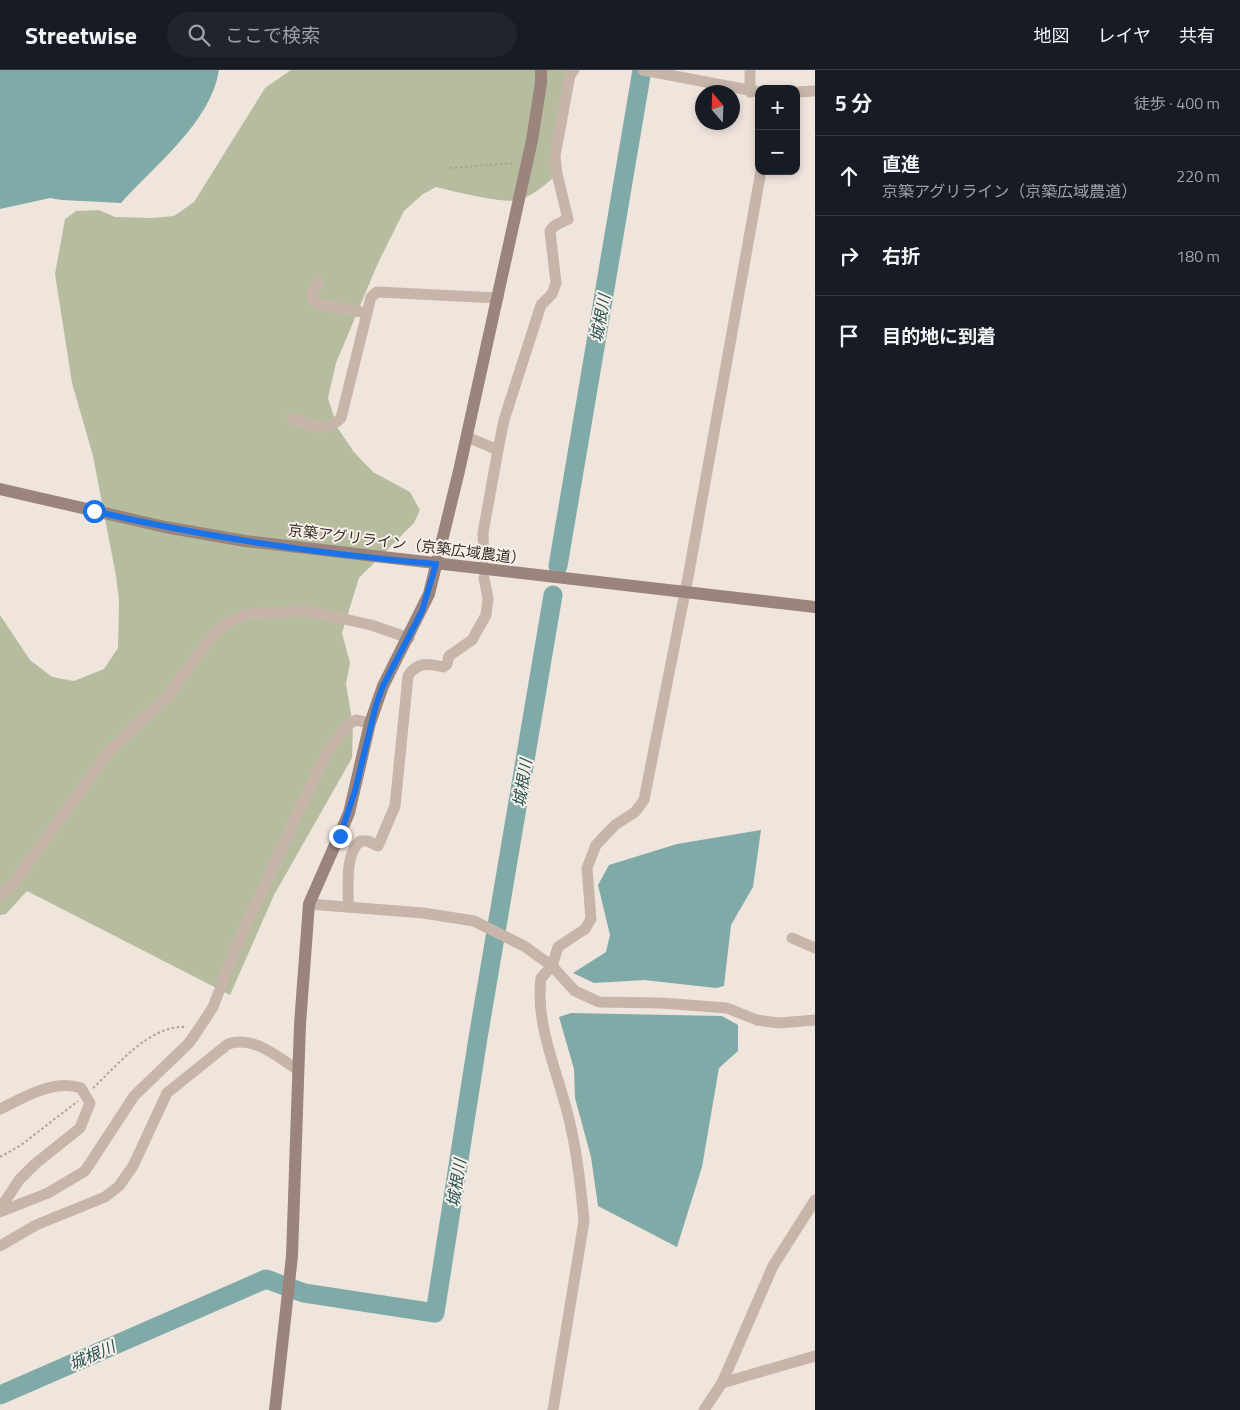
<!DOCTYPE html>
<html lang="ja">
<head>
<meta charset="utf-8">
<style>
	body { margin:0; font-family:"Titillium Web","Noto Sans JP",sans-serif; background:#20242c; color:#f1f3f6 }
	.controls { position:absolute; right:15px; top:15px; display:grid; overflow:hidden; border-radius:10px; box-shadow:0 2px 8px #0003 }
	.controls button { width:45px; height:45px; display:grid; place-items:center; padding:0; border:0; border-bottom:1px solid #363941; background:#171b24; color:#f1f3f6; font:25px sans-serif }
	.compass { position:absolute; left:695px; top:15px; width:45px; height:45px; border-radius:50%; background:#171b24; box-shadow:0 2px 8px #0003; rotate:341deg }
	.stop { position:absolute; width:15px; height:15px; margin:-11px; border:4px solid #1a73e8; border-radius:50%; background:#fff }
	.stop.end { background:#1a73e8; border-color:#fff; box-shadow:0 1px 5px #0008 }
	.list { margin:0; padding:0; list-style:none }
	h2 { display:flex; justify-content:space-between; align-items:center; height:65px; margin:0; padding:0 20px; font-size:21px }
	h2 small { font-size:16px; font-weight:400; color:#9ea1a6 }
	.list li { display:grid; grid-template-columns:32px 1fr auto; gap:15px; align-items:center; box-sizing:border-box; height:80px; padding:0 20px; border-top:1px solid #363941 }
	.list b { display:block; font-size:19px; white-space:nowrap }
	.list p { margin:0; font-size:16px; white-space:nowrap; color:#9ea1a6 }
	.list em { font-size:16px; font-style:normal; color:#9ea1a6 }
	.icon { flex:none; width:28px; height:28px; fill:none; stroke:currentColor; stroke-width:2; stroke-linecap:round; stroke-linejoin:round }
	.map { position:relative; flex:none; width:815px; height:1340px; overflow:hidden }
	header { display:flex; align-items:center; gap:30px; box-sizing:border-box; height:70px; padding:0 25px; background:#171b24; border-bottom:1px solid #363941 }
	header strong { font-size:24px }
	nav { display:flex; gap:28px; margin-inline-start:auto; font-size:18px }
	.search { width:350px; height:45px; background:#20242c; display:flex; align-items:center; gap:12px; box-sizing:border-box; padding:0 18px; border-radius:28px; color:#9ea1a6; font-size:19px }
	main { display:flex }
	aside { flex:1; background:#171b24 }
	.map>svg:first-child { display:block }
</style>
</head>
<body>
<header>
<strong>Streetwise</strong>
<div class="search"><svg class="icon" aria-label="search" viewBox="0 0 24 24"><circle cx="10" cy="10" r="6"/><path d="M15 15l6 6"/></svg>ここで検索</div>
<nav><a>地図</a><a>レイヤ</a><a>共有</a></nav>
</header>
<main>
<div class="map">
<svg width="815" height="1340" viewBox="0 0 815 1340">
	<rect width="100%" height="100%" fill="#f0e5dd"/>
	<!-- green -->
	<path fill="#b6bd9f" d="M 291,0 L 569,0 L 554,107 C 543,117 532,126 518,130 C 504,134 452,121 436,117 L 423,124 L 404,141 L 378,193 L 336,293 L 328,328 L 337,357 L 354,382 L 373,402 L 410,422 L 420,440 L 414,453 L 359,508 L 342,563 L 350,593 L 346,614 L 353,655 L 352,688 L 274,825 L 230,925 L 27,821 L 6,844 L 0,845 L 0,545 L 30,590 L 52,607 L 74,611 L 104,599 L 118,578 L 119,531 L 116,506 L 93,386 L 72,313 L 55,204 L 65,149 L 76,141 L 99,140 L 115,147 L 152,148 L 174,146 L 194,132 L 265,18 Z"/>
	<!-- water -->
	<g fill="#7faaa8">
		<path d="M 0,0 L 219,0 C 211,52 155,95 121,133 L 62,130 L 50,128 L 0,139 Z"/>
		<polygon points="761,760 753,817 731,855 724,916 716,918 644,910 594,913 573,903 606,882 610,865 598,815 609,795 677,774"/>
		<polygon points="571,943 722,946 738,955 738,981 719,998 702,1097 677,1177 598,1136 591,1087 575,1028 574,999 559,947"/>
	</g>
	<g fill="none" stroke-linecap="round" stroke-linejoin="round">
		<!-- river -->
		<g stroke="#7faaa8" stroke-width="19">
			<polyline points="558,496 642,0"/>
			<polyline points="0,1325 266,1209 304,1223 435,1243 478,968 553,525"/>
		</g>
		<!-- path -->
		<g stroke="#b29f95" stroke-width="2" stroke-dasharray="2.5 2.5" stroke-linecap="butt">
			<polyline points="450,98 515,93"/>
			<path d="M 93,1018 C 118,995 149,955 186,957"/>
			<polyline points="0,1087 21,1075 78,1031"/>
		</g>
		<!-- street -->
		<g stroke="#c7b5aa" stroke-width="11">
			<polyline points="643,0 759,22"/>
			<polyline points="750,22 750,0"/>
			<polyline points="796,22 815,21"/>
			<polyline points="318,213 312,222 312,229 318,234 367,243"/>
			<path d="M 292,348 C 309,355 327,364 341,348 L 371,227 L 377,222 L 498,228"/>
			<polyline points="467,367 498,380 483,463 484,489"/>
			<polyline points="498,380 504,350 541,235 552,224 556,213 550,161 554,156 568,149 557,104 555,86 570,5 574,0"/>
			<polyline points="0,825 13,814 110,680 167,627 215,562 231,551 247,544 308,541 371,555 409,568"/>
			<polyline points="309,834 423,843 474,851 524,876 552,896 575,921 599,932 661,933 727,938 757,950 779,953 815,950"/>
			<path d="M 348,837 C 349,817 344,786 360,771 L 368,771 L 378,776 L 395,736 L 408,606 C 417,592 428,593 443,597 L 447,594 L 449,586 L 472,570 L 486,545 L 488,528 L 484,508"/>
			<polyline points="792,868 815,878"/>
			<path d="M 0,1039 C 25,1027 54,1009 81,1018 L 90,1033 L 80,1058 L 35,1094 L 19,1110 L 0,1139"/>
			<polyline points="0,1142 48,1123 85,1101 134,1026 189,973 198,960 213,937 236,877 326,683 349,654 356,650 370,653"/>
			<path d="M 0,1176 L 36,1155 L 105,1127 L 119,1116 L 133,1096 L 167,1023 L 228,974 C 253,965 278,987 298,1000"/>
			<polyline points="722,1313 815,1286"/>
			<path d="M 553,1340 L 584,1151 C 581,1117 577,1082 569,1049 C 558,1002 535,956 541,908 L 552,896 L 558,877 L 585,859 L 591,849 L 587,798 L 596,775 L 615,755 L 635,742 L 644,730 L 689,502 L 761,101"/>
			<polyline points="704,1340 722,1313 773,1196 815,1130"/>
		</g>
		<!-- secondary -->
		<g stroke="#9a847c" stroke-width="12">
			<polyline points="0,419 165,457 245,471 815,537"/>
			<polyline points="275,1340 292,1186 300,954 309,834 349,743 370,653 383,616 429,524 459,401 532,70 541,13 541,0"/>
		</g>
	</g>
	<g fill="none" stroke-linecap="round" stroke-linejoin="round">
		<!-- route -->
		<path stroke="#1a73e8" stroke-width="6" d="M 94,441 C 207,468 322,484 436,494 L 422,541 L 383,616 L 376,635 L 355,721 L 340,766"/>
	</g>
	<g text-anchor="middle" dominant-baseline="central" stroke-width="4" stroke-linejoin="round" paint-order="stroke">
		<!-- street labels -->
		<g font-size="15" fill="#352c29" stroke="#f8f0e9">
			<text transform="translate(407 474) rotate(7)">京築アグリライン（京築広域農道）</text>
		</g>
		<!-- water labels -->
		<g font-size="16" font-style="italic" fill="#235251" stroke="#f8f0e9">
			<text transform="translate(600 248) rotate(-80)">城根川</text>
			<text transform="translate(522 713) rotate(-81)">城根川</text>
			<text transform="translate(456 1113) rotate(-81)">城根川</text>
			<text transform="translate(92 1285) rotate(-24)">城根川</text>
		</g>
	</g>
</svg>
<div class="controls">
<button>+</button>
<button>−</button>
</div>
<svg class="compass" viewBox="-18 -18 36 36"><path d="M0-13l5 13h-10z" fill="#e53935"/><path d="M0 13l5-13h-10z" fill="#9ea1a6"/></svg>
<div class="stop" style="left:94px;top:441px"></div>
<div class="stop end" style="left:340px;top:766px"></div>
</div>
<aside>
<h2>5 分<small>徒歩 · 400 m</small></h2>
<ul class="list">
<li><svg class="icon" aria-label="ahead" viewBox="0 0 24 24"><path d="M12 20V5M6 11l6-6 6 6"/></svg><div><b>直進</b><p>京築アグリライン（京築広域農道）</p></div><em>220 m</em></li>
<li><svg class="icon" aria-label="right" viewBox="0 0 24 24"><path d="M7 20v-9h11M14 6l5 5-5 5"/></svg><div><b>右折</b></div><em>180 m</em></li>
<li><svg class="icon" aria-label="arrive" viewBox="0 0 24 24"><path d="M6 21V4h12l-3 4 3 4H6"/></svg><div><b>目的地に到着</b></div></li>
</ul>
</aside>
</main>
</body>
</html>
